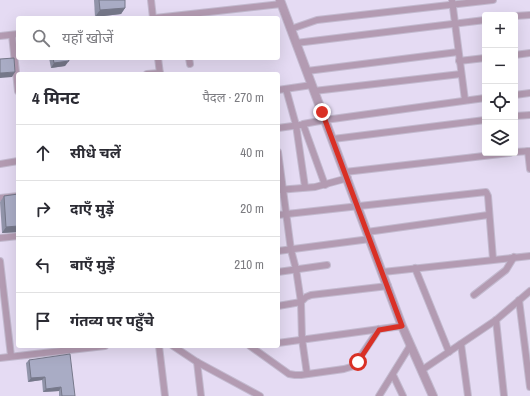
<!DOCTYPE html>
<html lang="hi">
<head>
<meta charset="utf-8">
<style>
	body { margin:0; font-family:"Archivo Narrow","Noto Sans Devanagari",sans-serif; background:#f2f2f3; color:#2b2b33 }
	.controls { position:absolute; right:12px; top:12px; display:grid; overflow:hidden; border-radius:4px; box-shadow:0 4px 16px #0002 }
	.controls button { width:36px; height:36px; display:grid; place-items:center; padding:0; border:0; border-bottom:1px solid #e1e1e2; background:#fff; color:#2b2b33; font:20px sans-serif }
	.stop { position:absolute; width:12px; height:12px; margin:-9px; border:3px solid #d93025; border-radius:50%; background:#fff }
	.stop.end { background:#d93025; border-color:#fff; box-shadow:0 1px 4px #0008 }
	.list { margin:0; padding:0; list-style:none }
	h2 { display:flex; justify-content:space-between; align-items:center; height:52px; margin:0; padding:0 16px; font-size:17px }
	h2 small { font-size:13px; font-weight:400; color:#7c7c81 }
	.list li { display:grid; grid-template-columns:26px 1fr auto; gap:12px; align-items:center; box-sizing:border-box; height:56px; padding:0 16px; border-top:1px solid #e1e1e2 }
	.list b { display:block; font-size:15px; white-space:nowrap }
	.list em { font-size:13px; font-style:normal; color:#7c7c81 }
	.icon { flex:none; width:22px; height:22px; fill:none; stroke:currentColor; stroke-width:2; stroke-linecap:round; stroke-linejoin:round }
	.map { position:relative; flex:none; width:530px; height:396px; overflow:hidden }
	.search { position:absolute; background:#fff; box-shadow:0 4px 16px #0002; left:16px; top:16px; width:264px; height:44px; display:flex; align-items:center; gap:10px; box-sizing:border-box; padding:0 14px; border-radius:4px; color:#7c7c81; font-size:15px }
	.panel { position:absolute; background:#fff; box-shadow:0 4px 16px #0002; left:16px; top:72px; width:264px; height:276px; border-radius:4px }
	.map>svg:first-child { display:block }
</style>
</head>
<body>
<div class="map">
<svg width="530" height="396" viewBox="0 0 530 396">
	<rect width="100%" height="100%" fill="#e5dbf3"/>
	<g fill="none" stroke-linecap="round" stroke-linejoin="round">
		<defs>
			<g id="minor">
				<polyline points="151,0 153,18"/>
				<polyline points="452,0 465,100"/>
				<polyline points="515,16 530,15"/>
				<polyline points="155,18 281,4"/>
				<polyline points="291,29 317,20 493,0"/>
				<polyline points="12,35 18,91"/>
				<polyline points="0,36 18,34"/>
				<polyline points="296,43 485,20"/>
				<polyline points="515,55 530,53"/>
				<polyline points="158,58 160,74"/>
				<polyline points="189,58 190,64"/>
				<polyline points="459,61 485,58"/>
				<polyline points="307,71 458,52"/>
				<polyline points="147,74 160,73"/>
				<polyline points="286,89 296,125 305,187"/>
				<polyline points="278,90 312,85"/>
				<polyline points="314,91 461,74"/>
				<polyline points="515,95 530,93"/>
				<polyline points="515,116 530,115"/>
				<polyline points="278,128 300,125"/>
				<polyline points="333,139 485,120"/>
				<polyline points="528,151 530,169"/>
				<polyline points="278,152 291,250 296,269 301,302 302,339 307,374"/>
				<polyline points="515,152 530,151"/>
				<polyline points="0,164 18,161"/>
				<polyline points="345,172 510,153"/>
				<polyline points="325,185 303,124 325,120 485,98"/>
				<polyline points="278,190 315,187 348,178"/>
				<polyline points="0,198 18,196"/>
				<polyline points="278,215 486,192 488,196 493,259"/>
				<polyline points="367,232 488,215"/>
				<polyline points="0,238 18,236"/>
				<polyline points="278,251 370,239"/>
				<polyline points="0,261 11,356"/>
				<polyline points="415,268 449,352"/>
				<polyline points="278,272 327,265"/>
				<polyline points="383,272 530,256"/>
				<polyline points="474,295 506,270 514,257"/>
				<polyline points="519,300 530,387"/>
				<polyline points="278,306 301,302 306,297 311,295 388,286"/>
				<polyline points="496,320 504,396"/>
				<polyline points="278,343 402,326"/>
				<polyline points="461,344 468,396"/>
				<polyline points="159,346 165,396"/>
				<polyline points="173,346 197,362 260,396"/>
				<polyline points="250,346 289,374 295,375 301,375 344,369 354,366 379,329"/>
				<polyline points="0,358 105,346"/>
				<polyline points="197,362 201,396"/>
				<polyline points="422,370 496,320 530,291"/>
				<polyline points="393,375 403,396"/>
				<polyline points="379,396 410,346"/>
			</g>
			<polyline id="tertiary" points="280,0 402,326 433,396"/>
		</defs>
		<!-- minor casing -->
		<use href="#minor" stroke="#c3bacf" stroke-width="8"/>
		<!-- tertiary casing -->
		<use href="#tertiary" stroke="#c3bacf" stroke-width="10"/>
		<!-- minor -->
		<use href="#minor" stroke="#b39bb2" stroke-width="6"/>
		<!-- tertiary -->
		<use href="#tertiary" stroke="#b39bb2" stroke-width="8"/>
	</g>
	<!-- wall -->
	<g fill="#9194a9">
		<polygon points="94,0 125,0 125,8 121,14 95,17"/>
		<polygon points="49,58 68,58 65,66 51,68"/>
		<polygon points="18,194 18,232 2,233 0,202 4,196"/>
		<polygon points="29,360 75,396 59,396 59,391 43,392 42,380 28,382 26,363"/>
	</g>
	<!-- shaded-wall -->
	<g fill="#76788a">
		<polygon points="125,8 121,14 95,17 100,10"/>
		<polygon points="69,61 65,66 51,68 54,63"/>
		<polygon points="15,72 12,77 0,78 0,73"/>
		<polygon points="18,226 18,232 2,233 6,227"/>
		<polygon points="45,377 42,380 28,382 31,378"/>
		<polygon points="61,387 59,391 43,392 46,389"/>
	</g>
	<!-- building -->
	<g fill="#a9acc5" stroke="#76788a">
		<polygon points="99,0 125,0 125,8 100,10"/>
		<polygon points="14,58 15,72 0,73 0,59"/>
		<polygon points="53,58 68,58 69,61 54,63"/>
		<polygon points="18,194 18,226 6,227 4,196"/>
		<polygon points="70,354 75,396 62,396 61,387 46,389 45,377 31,378 29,360"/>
	</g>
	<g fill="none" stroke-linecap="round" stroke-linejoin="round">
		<!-- route -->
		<polyline stroke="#d93025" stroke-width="5" points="322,112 402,326 379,330 358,362"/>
	</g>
</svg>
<div class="controls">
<button>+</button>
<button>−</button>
<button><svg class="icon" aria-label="locate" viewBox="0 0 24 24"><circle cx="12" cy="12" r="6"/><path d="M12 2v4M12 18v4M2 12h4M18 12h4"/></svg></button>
<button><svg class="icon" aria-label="layers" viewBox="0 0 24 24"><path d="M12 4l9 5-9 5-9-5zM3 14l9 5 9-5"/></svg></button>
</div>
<div class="stop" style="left:358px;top:362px"></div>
<div class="stop end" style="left:322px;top:112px"></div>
<div class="search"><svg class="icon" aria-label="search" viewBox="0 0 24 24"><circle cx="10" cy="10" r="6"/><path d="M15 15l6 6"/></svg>यहाँ खोजें</div>
<section class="panel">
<h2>4 मिनट<small>पैदल · 270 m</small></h2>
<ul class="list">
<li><svg class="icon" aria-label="ahead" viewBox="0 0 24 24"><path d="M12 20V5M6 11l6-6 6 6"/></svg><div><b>सीधे चलें</b></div><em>40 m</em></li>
<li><svg class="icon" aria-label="right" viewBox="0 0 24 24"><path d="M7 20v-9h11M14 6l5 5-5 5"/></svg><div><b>दाएँ मुड़ें</b></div><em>20 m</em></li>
<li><svg class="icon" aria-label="left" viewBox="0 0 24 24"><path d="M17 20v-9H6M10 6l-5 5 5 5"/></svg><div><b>बाएँ मुड़ें</b></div><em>210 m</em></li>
<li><svg class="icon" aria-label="arrive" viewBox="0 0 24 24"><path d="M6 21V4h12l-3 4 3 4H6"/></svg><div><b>गंतव्य पर पहुँचे</b></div></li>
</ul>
</section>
</div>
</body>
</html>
